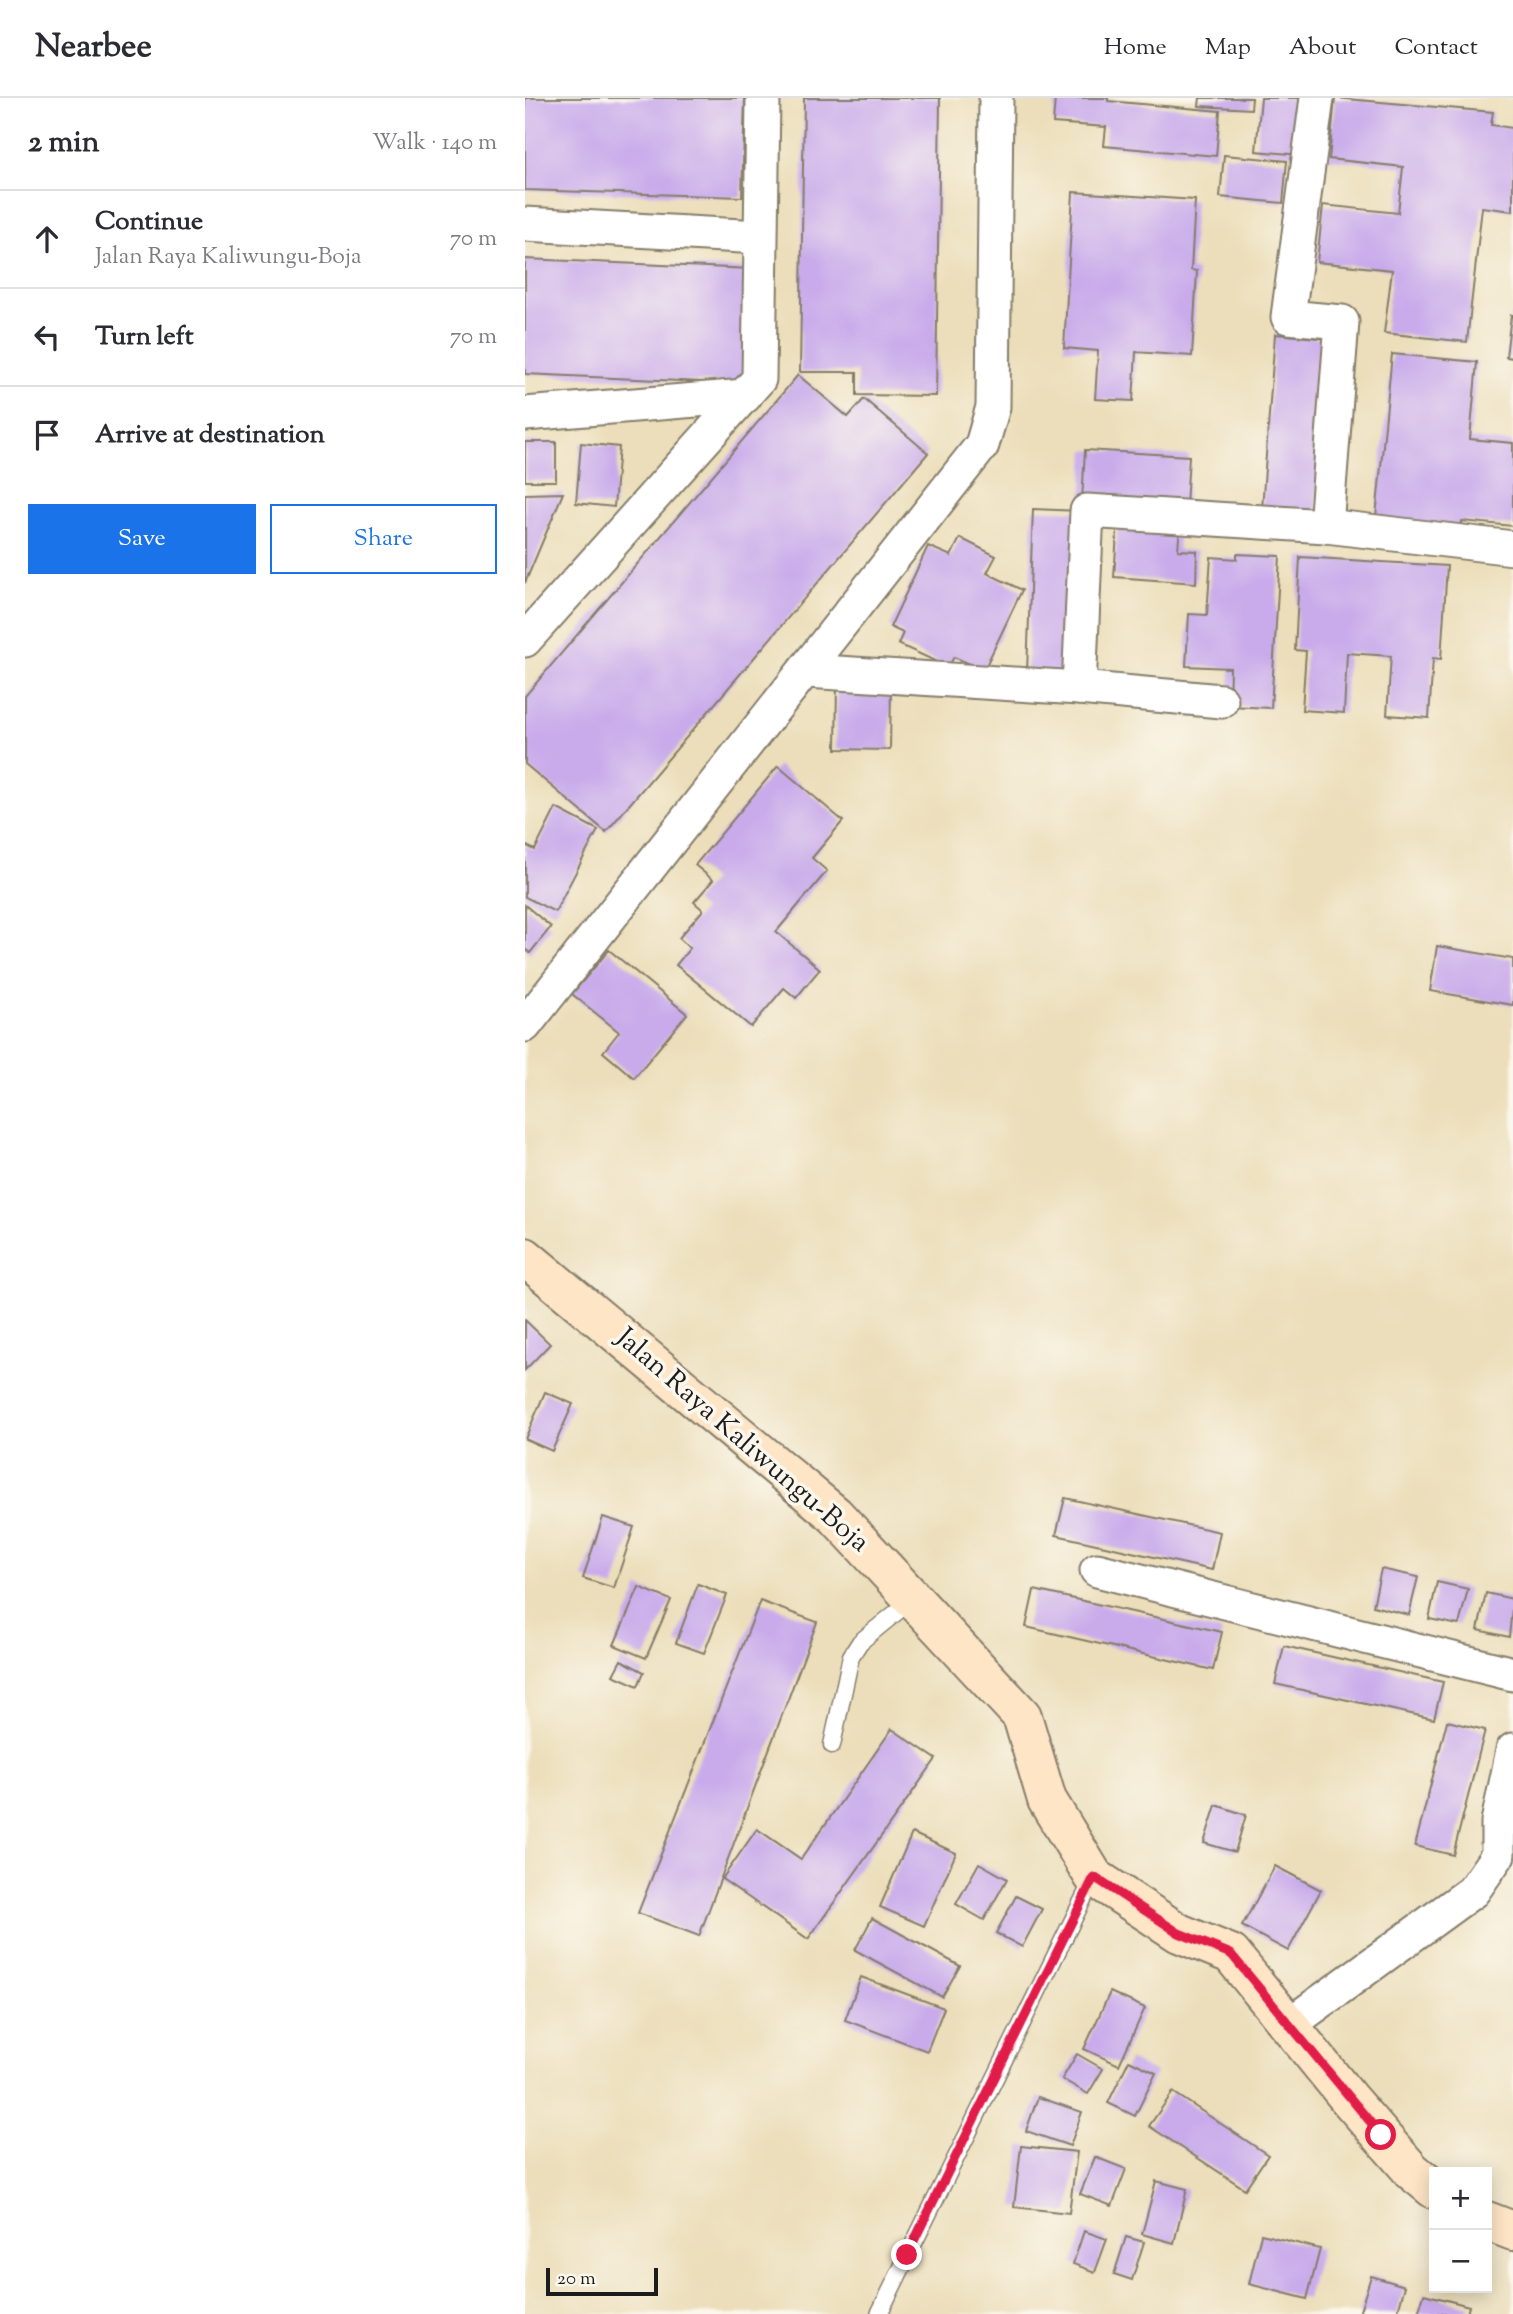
<!DOCTYPE html>
<html lang="en">
<head>
<meta charset="utf-8">
<style>
	body { margin:0; font-family:"Sorts Mill Goudy",serif; background:#f2f2f3; color:#2b2b33 }
	.controls { position:absolute; right:21px; bottom:21px; display:grid; overflow:hidden; border-radius:0px; box-shadow:0 4px 18px #0003 }
	.controls button { width:63px; height:63px; display:grid; place-items:center; padding:0; border:0; border-bottom:2px solid #e1e1e2; background:#fff; color:#2b2b33; font:35px sans-serif }
	.scale { position:absolute; left:21px; bottom:18px; width:112px; box-sizing:border-box; padding-left:7px; border:4px solid #1c1c1c; border-top:0; font-size:19px; line-height:24px; white-space:nowrap; color:#1c1c1c; -webkit-text-stroke:5px #fbf7ec; paint-order:stroke }
	.stop { position:absolute; width:21px; height:21px; margin:-16px; border:5px solid #e11d48; border-radius:50%; background:#fff }
	.stop.end { background:#e11d48; border-color:#fff; box-shadow:0 2px 7px #0008 }
	.list { margin:0; padding:0; list-style:none }
	h2 { display:flex; justify-content:space-between; align-items:center; height:91px; margin:0; padding:0 28px; font-size:30px }
	h2 small { font-size:23px; font-weight:400; color:#7c7c81 }
	.list li { display:grid; grid-template-columns:46px 1fr auto; gap:21px; align-items:center; box-sizing:border-box; height:98px; padding:0 28px; border-top:2px solid #e1e1e2 }
	.list b { display:block; font-size:26px; white-space:nowrap }
	.list p { margin:0; font-size:23px; white-space:nowrap; color:#7c7c81 }
	.list em { font-size:23px; font-style:normal; color:#7c7c81 }
	.actions { display:flex; gap:14px; padding:21px 28px }
	.actions a { flex:1; padding:16px 0; border:2px solid #1a73e8; border-radius:0px; text-align:center; font-size:24px; color:#1a73e8 }
	.actions .main { background:#1a73e8; color:#fff }
	.icon { flex:none; width:38px; height:38px; fill:none; stroke:currentColor; stroke-width:2; stroke-linecap:round; stroke-linejoin:round }
	.map { position:relative; flex:none; width:988px; height:2216px; overflow:hidden }
	header { display:flex; align-items:center; gap:42px; box-sizing:border-box; height:98px; padding:0 35px; background:#fff; border-bottom:2px solid #e1e1e2 }
	header strong { font-size:33px }
	nav { display:flex; gap:38px; margin-inline-start:auto; font-size:24px }
	main { display:flex }
	aside { flex:1; background:#fff }
	.map>svg:first-child { display:block }
</style>
</head>
<body>
<header>
<strong>Nearbee</strong>
<nav><a>Home</a><a>Map</a><a>About</a><a>Contact</a></nav>
</header>
<main>
<aside>
<h2>2 min<small>Walk · 140 m</small></h2>
<ul class="list">
<li><svg class="icon" aria-label="ahead" viewBox="0 0 24 24"><path d="M12 20V5M6 11l6-6 6 6"/></svg><div><b>Continue</b><p>Jalan Raya Kaliwungu-Boja</p></div><em>70 m</em></li>
<li><svg class="icon" aria-label="left" viewBox="0 0 24 24"><path d="M17 20v-9H6M10 6l-5 5 5 5"/></svg><div><b>Turn left</b></div><em>70 m</em></li>
<li><svg class="icon" aria-label="arrive" viewBox="0 0 24 24"><path d="M6 21V4h12l-3 4 3 4H6"/></svg><div><b>Arrive at destination</b></div></li>
</ul>
<div class="actions"><a class="main">Save</a><a>Share</a></div>
</aside>
<div class="map">
<svg width="988" height="2216" viewBox="0 0 988 2216">
	<rect width="100%" height="100%" fill="#fbf7ec"/>
	<filter id="ink" filterUnits="userSpaceOnUse"><feTurbulence type="fractalNoise" baseFrequency=".0143" numOctaves="2"/><feDisplacementMap in="SourceGraphic" scale="14" xChannelSelector="R" yChannelSelector="G"/><feConvolveMatrix kernelMatrix="1 2 1 2 8 2 1 2 1" color-interpolation-filters="sRGB"/></filter>
	<filter id="wash" filterUnits="userSpaceOnUse"><feTurbulence type="fractalNoise" baseFrequency=".00686" numOctaves="4" result="noise"/><feDisplacementMap in="SourceGraphic" scale="28" xChannelSelector="R" yChannelSelector="G"/><feGaussianBlur stdDeviation="1.57" result="paint"/><feColorMatrix in="noise" values="0 0 0 0 0 0 0 0 0 0 0 0 0 0 0 0 0 1.4 0 .05"/><feComposite in="paint" operator="in"/></filter>
	<g filter="url(#wash)">
		<rect width="100%" height="100%" fill="#ecdeba"/>
		<g id="blocks">
			<!-- building -->
			<g fill="#c9abeb">
				<polygon points="0,0 220,0 217,99 0,92"/>
				<polygon points="279,0 415,0 411,298 332,297 332,274 275,274"/>
				<polygon points="530,0 583,0 583,3 695,13 691,58 579,48 581,29 528,25"/>
				<polygon points="675,0 727,0 726,11 674,8"/>
				<polygon points="736,0 781,0 776,57 731,53"/>
				<polygon points="810,0 968,14 966,27 988,30 988,113 957,109 942,244 859,235 867,172 792,164 798,107 873,115 878,69 804,61"/>
				<polygon points="699,57 762,63 758,105 695,99"/>
				<polygon points="548,94 670,102 666,172 672,173 667,258 611,254 608,303 570,301 573,253 539,250"/>
				<polygon points="0,161 227,171 222,286 0,276"/>
				<polygon points="986,217 988,217 988,260 981,259"/>
				<polygon points="750,236 804,241 791,415 737,411"/>
				<polygon points="867,256 952,264 945,341 988,345 988,428 937,423 935,438 850,429"/>
				<polygon points="273,277 323,319 339,301 403,355 81,734 0,666 0,598"/>
				<rect x="0" y="344" width="31" height="39"/>
				<polygon points="56,345 94,349 89,409 51,405"/>
				<polygon points="560,352 664,358 661,408 557,403"/>
				<polygon points="38,395 0,485 0,396"/>
				<polygon points="508,411 555,413 550,575 502,574"/>
				<polygon points="593,421 655,426 653,452 672,453 671,485 589,479"/>
				<polygon points="435,440 471,458 462,475 497,492 459,572 429,559 423,569 373,546 378,535 365,529 403,448 426,458"/>
				<polygon points="712,456 755,458 746,610 704,608 705,570 661,568 664,516 682,517 686,459 712,461"/>
				<polygon points="775,459 922,468 916,561 908,560 904,620 862,617 866,558 822,555 819,615 777,612 781,553 770,552"/>
				<polygon points="312,583 366,584 365,652 311,651"/>
				<polygon points="253,668 318,723 287,760 302,773 251,834 295,871 271,900 259,890 226,929 151,867 165,850 154,840 178,812 169,804 188,782 170,767"/>
				<polygon points="31,710 73,732 30,814 0,799 0,747 10,752"/>
				<polygon points="0,807 26,829 5,855 0,851"/>
				<polygon points="912,848 988,861 988,907 905,893"/>
				<polygon points="84,852 162,916 109,980 78,954 94,934 47,896"/>
				<polygon points="0,1222 25,1246 0,1272"/>
				<polygon points="20,1294 48,1306 27,1353 0,1341"/>
				<polygon points="540,1400 695,1434 687,1472 531,1437"/>
				<polygon points="78,1419 109,1429 89,1490 58,1480"/>
				<polygon points="856,1471 893,1479 884,1517 848,1508"/>
				<polygon points="912,1484 943,1491 934,1527 904,1521"/>
				<polygon points="173,1486 202,1497 179,1555 151,1545"/>
				<polygon points="114,1489 146,1502 121,1560 89,1547"/>
				<polygon points="509,1492 697,1534 688,1572 501,1529"/>
				<polygon points="961,1495 988,1501 984,1539 953,1532"/>
				<polygon points="235,1503 292,1524 174,1838 113,1815"/>
				<polygon points="759,1548 918,1584 909,1621 750,1586"/>
				<polygon points="96,1562 119,1574 113,1588 88,1577"/>
				<polygon points="922,1623 960,1632 928,1757 890,1748"/>
				<polygon points="367,1631 411,1661 283,1841 197,1781 232,1731 276,1761"/>
				<polygon points="691,1707 721,1717 710,1754 679,1745"/>
				<polygon points="387,1735 431,1755 399,1828 355,1809"/>
				<polygon points="454,1765 482,1781 459,1822 431,1806"/>
				<polygon points="750,1768 796,1792 763,1853 717,1828"/>
				<polygon points="491,1798 517,1811 497,1849 471,1835"/>
				<polygon points="347,1820 435,1868 417,1899 330,1852"/>
				<polygon points="336,1879 419,1910 402,1953 320,1922"/>
				<polygon points="585,1894 620,1910 594,1967 559,1951"/>
				<polygon points="552,1956 578,1971 563,1996 537,1981"/>
				<polygon points="604,1962 631,1975 610,2018 583,2005"/>
				<polygon points="648,1994 743,2057 720,2091 624,2028"/>
				<polygon points="513,1999 557,2014 545,2048 501,2033"/>
				<polygon points="496,2048 552,2054 544,2115 489,2109"/>
				<polygon points="570,2059 601,2071 587,2108 555,2096"/>
				<polygon points="631,2083 662,2091 649,2145 617,2136"/>
				<polygon points="559,2133 582,2141 570,2174 548,2166"/>
				<polygon points="736,2136 795,2151 782,2201 724,2186"/>
				<polygon points="601,2139 619,2144 607,2182 589,2176"/>
				<polygon points="846,2178 880,2188 872,2216 834,2216"/>
				<polygon points="899,2196 944,2208 942,2216 893,2216"/>
			</g>
		</g>
	</g>
	<g filter="url(#ink)">
		<use href="#blocks" fill-opacity="0" stroke="#847d6b" stroke-width="2"/>
		<g fill="none" stroke-linecap="round" stroke-linejoin="round">
			<defs>
				<g id="lane">
					<polyline points="307,1647 326,1558 335,1544 389,1500"/>
					<polyline points="354,2216 569,1779"/>
				</g>
				<g id="street">
					<polyline points="792,0 763,219 817,224 801,428"/>
					<polyline points="0,126 235,139"/>
					<polyline points="0,316 220,298"/>
					<polyline points="0,542 234,281 238,0"/>
					<polyline points="281,573 554,590 562,413 801,428 988,450"/>
					<polyline points="554,590 696,603"/>
					<polyline points="0,927 457,347 468,309 471,0"/>
					<polyline points="572,1472 988,1576"/>
					<polyline points="765,1926 948,1793 973,1757 973,1724 988,1652"/>
				</g>
				<g id="secondary">
					<polyline points="0,1159 310,1417 497,1618 522,1702 569,1779 654,1835 706,1856 824,2001 887,2073 909,2091"/>
					<polyline points="962,2123 988,2133"/>
				</g>
			</defs>
			<!-- lane casing -->
			<use href="#lane" stroke="#847d6b" stroke-width="19"/>
			<!-- street casing -->
			<use href="#street" stroke="#847d6b" stroke-width="37"/>
			<!-- secondary casing -->
			<use href="#secondary" stroke="#847d6b" stroke-width="42"/>
			<!-- lane -->
			<use href="#lane" stroke="#fff" stroke-width="16"/>
			<!-- street -->
			<use href="#street" stroke="#fff" stroke-width="33"/>
			<!-- secondary -->
			<use href="#secondary" stroke="#fee5c5" stroke-width="38"/>
		</g>
	</g>
	<g fill="none" stroke-linecap="round" stroke-linejoin="round" filter="url(#ink)">
		<!-- route -->
		<polyline stroke="#e11d48" stroke-width="9" points="382,2157 569,1779 654,1835 706,1856 856,2037"/>
	</g>
	<g text-anchor="middle" dominant-baseline="central" stroke-width="7" stroke-linejoin="round" paint-order="stroke">
		<!-- street labels -->
		<g font-size="28" fill="#1c1c1c" stroke="#fbf7ec">
			<text transform="translate(217 1343) rotate(41)">Jalan Raya Kaliwungu-Boja</text>
		</g>
	</g>
</svg>
<div class="controls">
<button>+</button>
<button>−</button>
</div>
<div class="scale">20 m</div>
<div class="stop" style="left:856px;top:2037px"></div>
<div class="stop end" style="left:382px;top:2157px"></div>
</div>
</main>
</body>
</html>
